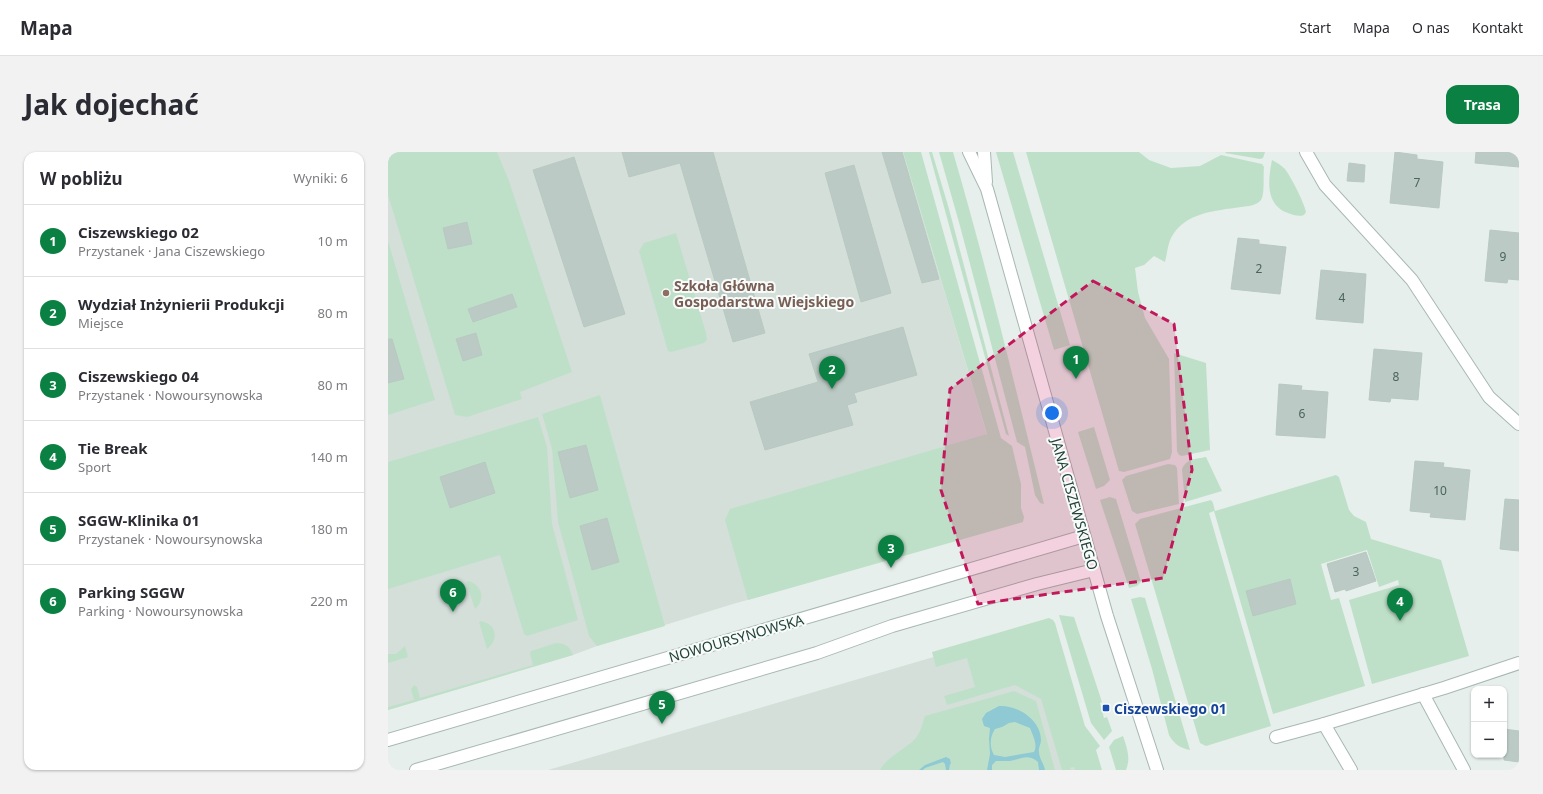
<!DOCTYPE html>
<html lang="pl">
<head>
<meta charset="utf-8">
<style>
	body { margin:0; font-family:"Noto Sans",sans-serif; background:#f2f2f3; color:#2b2b33 }
	.controls { position:absolute; right:12px; bottom:12px; display:grid; overflow:hidden; border-radius:8px; box-shadow:0 1px 3px #0004 }
	.controls button { width:36px; height:36px; display:grid; place-items:center; padding:0; border:0; border-bottom:1px solid #e1e1e2; background:#fff; color:#2b2b33; font:20px sans-serif }
	.you { position:absolute; left:664px; top:261px; width:14px; height:14px; margin:-10px; border:3px solid #fff; border-radius:50%; background:#1a73e8; box-shadow:0 0 0 6px #1a73e833 }
	.badge { display:grid; place-items:center; width:26px; height:26px; border-radius:50%; background:#0b8043; color:#fff; font-size:13px; font-weight:700 }
	.pin { position:absolute; translate:-50% -33px; filter:drop-shadow(0 1px 2px #0008) }
	.pin::after { content:''; position:absolute; top:21px; width:14px; height:12px; background:inherit; clip-path:polygon(0 0,100% 0,50% 100%) }
	.list { margin:0; padding:0; list-style:none }
	h2 { display:flex; justify-content:space-between; align-items:center; height:52px; margin:0; padding:0 16px; font-size:17px }
	h2 small { font-size:13px; font-weight:400; color:#7c7c81 }
	.list li { display:grid; grid-template-columns:26px 1fr auto; gap:12px; align-items:center; box-sizing:border-box; height:72px; padding:0 16px; border-top:1px solid #e1e1e2 }
	.list b { display:block; font-size:15px; white-space:nowrap }
	.list p { margin:0; font-size:13px; white-space:nowrap; color:#7c7c81 }
	.list em { font-size:13px; font-style:normal; color:#7c7c81 }
	.map { position:relative; flex:none; width:1131px; height:618px; overflow:hidden; border-radius:12px }
	header { display:flex; align-items:center; gap:24px; box-sizing:border-box; height:56px; padding:0 20px; background:#fff; border-bottom:1px solid #e1e1e2 }
	header strong { font-size:19px }
	nav { display:flex; gap:22px; margin-inline-start:auto; font-size:14px }
	.intro { display:flex; align-items:center; justify-content:space-between; box-sizing:border-box; height:96px; padding:0 24px }
	h1 { margin:0; font-size:28px }
	.button { padding:10px 18px; border-radius:12px; background:#0b8043; color:#fff; font-size:14px; font-weight:700 }
	main { display:flex; gap:24px; padding:0 24px }
	aside { flex:1; background:#fff; border-radius:12px; box-shadow:0 1px 3px #0004 }
	.map>svg:first-child { display:block }
</style>
</head>
<body>
<header>
<strong>Mapa</strong>
<nav><a>Start</a><a>Mapa</a><a>O nas</a><a>Kontakt</a></nav>
</header>
<div class="intro"><h1>Jak dojechać</h1><a class="button">Trasa</a></div>
<main>
<aside>
<h2>W pobliżu<small>Wyniki: 6</small></h2>
<ul class="list">
<li><span class="badge">1</span><div><b>Ciszewskiego 02</b><p>Przystanek · Jana Ciszewskiego</p></div><em>10 m</em></li>
<li><span class="badge">2</span><div><b>Wydział Inżynierii Produkcji</b><p>Miejsce</p></div><em>80 m</em></li>
<li><span class="badge">3</span><div><b>Ciszewskiego 04</b><p>Przystanek · Nowoursynowska</p></div><em>80 m</em></li>
<li><span class="badge">4</span><div><b>Tie Break</b><p>Sport</p></div><em>140 m</em></li>
<li><span class="badge">5</span><div><b>SGGW-Klinika 01</b><p>Przystanek · Nowoursynowska</p></div><em>180 m</em></li>
<li><span class="badge">6</span><div><b>Parking SGGW</b><p>Parking · Nowoursynowska</p></div><em>220 m</em></li>
</ul>
</aside>
<div class="map">
<svg width="1131" height="618" viewBox="0 0 1131 618">
	<rect width="100%" height="100%" fill="#e6efeb"/>
	<!-- built -->
	<g fill="#d4dfda">
		<polygon points="0,0 515,0 619,350 602,379 345,452 209,494 185,503 0,558"/>
		<polygon points="607,487 668,521 697,618 160,618"/>
	</g>
	<!-- green -->
	<g fill="#bfe0c8">
		<polygon points="0,0 109,0 121,29 184,220 132,240 134,247 79,265 67,263 0,43"/>
		<polygon points="515,0 533,0 613,286 624,294 633,332 633,356 636,365 635,370 360,448 337,368 342,357 599,282"/>
		<polygon points="541,0 544,0 561,57 621,284 618,282"/>
		<path d="M 551,0 L 565,0 C 599,116 627,234 656,352 L 652,351 L 647,343 L 637,295 L 629,290 L 572,74 Z"/>
		<polygon points="608,0 625,0 682,193 666,198"/>
		<path d="M 638,0 L 751,0 L 761,8 L 783,16 L 812,14 L 833,3 L 874,12 L 876,15 C 875,23 877,42 873,48 C 868,54 860,54 853,55 C 827,59 797,60 783,86 C 780,92 779,102 777,110 L 766,104 L 756,113 L 747,116 L 750,140 L 757,166 L 781,207 L 784,300 L 782,307 L 736,320 L 731,319 Z"/>
		<polygon points="838,0 877,0 875,6 872,7 837,1"/>
		<path d="M 884,8 C 888,10 893,13 897,17 C 903,25 916,50 918,60 L 916,63 C 911,65 905,63 900,61 C 877,53 880,28 884,8 Z"/>
		<polygon points="288,81 318,181 319,188 316,191 283,200 280,199 251,99 256,91"/>
		<polygon points="0,89 47,248 0,263"/>
		<polygon points="786,201 818,211 822,298 794,304 791,303 789,299"/>
		<polygon points="212,243 277,474 209,494 201,484 170,370 164,297 154,262"/>
		<polygon points="150,265 159,295 164,372 190,468 139,484 136,482 112,403 0,437 0,310"/>
		<polygon points="706,275 722,328 716,334 708,337 690,280"/>
		<path d="M 818,305 L 834,339 L 797,350 L 794,318 C 797,307 808,307 818,305 Z"/>
		<polygon points="780,312 787,313 789,316 791,352 749,362 744,359 734,328 738,324"/>
		<polygon points="948,323 951,325 961,358 966,364 978,370 983,387 1053,408 1081,504 984,532 961,448 1011,433 1010,428 991,435 979,398 933,412 943,448 951,446 977,534 885,562 826,359 821,361 883,574 818,594 812,591 747,372 752,367 823,348 825,351 827,359"/>
		<polygon points="722,345 728,347 753,430 749,434 741,436 712,348"/>
		<path d="M 81,429 C 94,434 98,447 87,457 L 78,430 Z"/>
		<path d="M 752,445 L 757,446 L 802,598 C 792,596 786,592 781,583 L 764,517 L 743,447 Z"/>
		<polygon points="671,463 686,465 714,550 712,551 716,566 719,565 724,579 716,588 703,571"/>
		<polygon points="661,466 665,468 667,471 697,574 712,594 708,598 714,618 687,618 686,615 682,616 683,618 674,618 653,547 627,533 559,553 556,544 587,535 579,506 548,515 544,500"/>
		<path d="M 93,469 C 109,472 111,488 99,497 L 91,470 Z"/>
		<path d="M 168,491 C 178,491 182,495 185,503 L 0,558 L 0,555 L 26,548 L 23,537 L 26,533 L 29,535 L 32,546 L 145,513 L 142,501 L 143,499 Z"/>
		<polygon points="17,494 20,505 0,511 0,502 8,502"/>
		<path d="M 626,539 L 648,549 L 667,618 L 492,618 C 499,605 514,599 525,589 C 532,583 534,573 537,564 Z"/>
		<path d="M 735,584 C 739,596 743,606 738,618 L 728,618 L 721,595 L 726,588 Z"/>
	</g>
	<!-- water -->
	<g fill="#8ec9d4" fill-rule="evenodd">
		<path d="M 611,554 C 630,553 653,568 653,588 C 653,592 650,596 651,600 C 651,606 656,612 657,618 L 651,618 L 650,610 C 640,601 633,607 622,609 C 617,609 612,609 608,609 L 604,613 L 604,618 L 599,618 L 602,602 L 601,587 L 602,576 L 596,574 L 594,567 L 598,561 ZM 621,571 L 627,570 L 642,576 C 645,584 650,593 646,600 L 617,605 L 606,603 C 601,594 602,585 607,577 L 614,575 Z"/>
		<polygon points="558,605 562,607 563,612 562,612 561,618 558,618 557,612 555,610 537,616 535,618 531,618 537,613"/>
	</g>
	<!-- building -->
	<g fill="#bbcac4" stroke="#b8c9c2">
		<polygon points="234,0 325,0 377,181 345,190 292,11 241,25"/>
		<polygon points="494,0 514,0 551,127 534,131"/>
		<polygon points="1007,0 1029,3 1029,7 1055,10 1051,56 1002,51"/>
		<polygon points="1088,0 1131,0 1131,15 1087,11"/>
		<polygon points="186,5 237,162 196,175 145,18"/>
		<polygon points="961,11 977,13 976,30 959,29"/>
		<polygon points="466,13 503,141 473,150 437,21"/>
		<polygon points="79,70 84,92 60,97 55,76"/>
		<polygon points="1102,78 1131,81 1131,128 1120,127 1119,131 1097,129"/>
		<polygon points="850,86 871,88 871,92 898,95 892,142 843,137"/>
		<polygon points="933,118 978,122 975,171 928,167"/>
		<polygon points="124,142 129,155 85,170 80,157"/>
		<polygon points="515,175 529,223 466,241 469,250 459,253 465,273 377,298 362,250 430,230 421,202"/>
		<polygon points="88,181 94,203 75,209 68,187"/>
		<polygon points="0,187 4,187 16,227 0,231"/>
		<polygon points="986,197 1034,201 1030,248 1003,246 1002,250 981,248"/>
		<polygon points="891,232 914,234 913,238 940,240 937,286 888,283"/>
		<polygon points="198,293 210,338 182,346 170,300"/>
		<polygon points="1027,309 1056,311 1055,315 1082,318 1077,368 1042,365 1043,361 1022,359"/>
		<polygon points="97,310 107,341 62,356 52,325"/>
		<polygon points="1117,347 1131,348 1131,399 1112,397"/>
		<polygon points="219,366 231,410 204,418 192,374"/>
		<polygon points="978,400 988,429 958,439 957,437 947,440 939,412"/>
		<polygon points="902,427 908,452 865,464 858,439"/>
		<polygon points="1116,577 1131,579 1131,610 1116,608"/>
	</g>
	<g fill="none" stroke-linecap="round" stroke-linejoin="round">
		<defs>
			<g id="minor">
				<polyline points="581,0 599,37 719,464 769,618"/>
				<polyline points="596,0 598,30"/>
				<polyline points="918,0 937,33 1024,128 1101,245 1131,272"/>
				<polyline points="1035,542 1076,618"/>
				<polyline points="936,572 963,618"/>
				<polyline points="888,585 936,572 1056,536 1131,511"/>
				<polyline points="0,588 696,384"/>
				<polyline points="28,618 429,501 504,474 649,432 706,418"/>
			</g>
		</defs>
		<!-- minor casing -->
		<use href="#minor" stroke="#a8b8b2" stroke-width="14"/>
		<!-- minor -->
		<use href="#minor" stroke="#fff" stroke-width="12"/>
	</g>
	<!-- marked area -->
	<path fill="#c2185b" fill-opacity="0.2" stroke="#c2185b" stroke-width="3" stroke-dasharray="8 5" stroke-linejoin="round" d="M 705,129 L 786,172 L 804,318 L 775,426 L 590,452 L 553,338 L 562,237 Z"/>
	<!-- markers -->
	<circle fill="#8d6e63" stroke="#f7fbf9" stroke-width="1.5" cx="278" cy="141" r="4"/>
	<rect fill="#1a4fb4" stroke="#f7fbf9" stroke-width="1.5" x="714" y="552" width="8" height="8" rx="2"/>
	<g text-anchor="middle" dominant-baseline="central" stroke-width="4" stroke-linejoin="round" paint-order="stroke">
		<!-- number labels -->
		<g font-size="12" fill="#4a645c">
			<text x="1029" y="30">7</text>
			<text x="1115" y="104">9</text>
			<text x="871" y="116">2</text>
			<text x="954" y="145">4</text>
			<text x="1008" y="224">8</text>
			<text x="914" y="261">6</text>
			<text x="1052" y="338">10</text>
			<text x="968" y="419">3</text>
		</g>
		<!-- education labels -->
		<g font-size="14" font-weight="bold" fill="#785e54" stroke="#f7fbf9" text-anchor="start">
			<text x="286" y="133">Szkoła Główna<tspan x="286" dy="16">Gospodarstwa Wiejskiego</tspan></text>
		</g>
		<!-- street labels -->
		<g font-size="14" fill="#24423a" stroke="#f7fbf9">
			<text transform="translate(687 352) rotate(74)">JANA CISZEWSKIEGO</text>
			<text transform="translate(348 486) rotate(-16)">NOWOURSYNOWSKA</text>
		</g>
		<!-- transit labels -->
		<g font-size="14" font-weight="bold" fill="#164399" stroke="#f7fbf9" text-anchor="start">
			<text x="726" y="556">Ciszewskiego 01</text>
		</g>
	</g>
</svg>
<div class="controls">
<button>+</button>
<button>−</button>
</div>
<div class="you"></div>
<div class="pin badge" style="left:688px;top:227px">1</div>
<div class="pin badge" style="left:444px;top:237px">2</div>
<div class="pin badge" style="left:503px;top:416px">3</div>
<div class="pin badge" style="left:1012px;top:469px">4</div>
<div class="pin badge" style="left:274px;top:572px">5</div>
<div class="pin badge" style="left:65px;top:460px">6</div>
</div>
</main>
</body>
</html>
